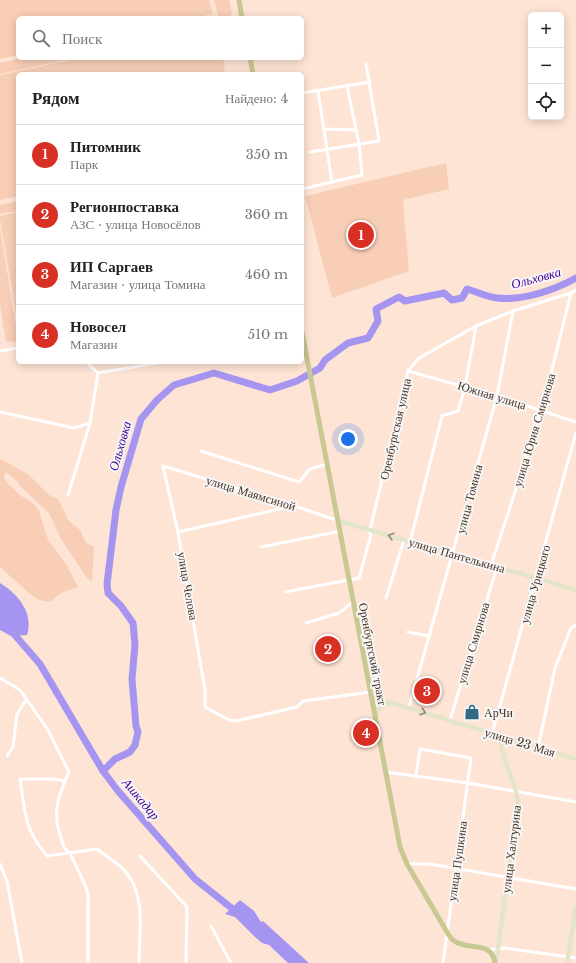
<!DOCTYPE html>
<html lang="ru">
<head>
<meta charset="utf-8">
<style>
	body { margin:0; font-family:"Libre Baskerville",serif; background:#f2f2f2; color:#222 }
	.controls { position:absolute; right:12px; top:12px; display:grid; overflow:hidden; border-radius:6px; box-shadow:0 2px 10px #0003 }
	.controls button { width:36px; height:36px; display:grid; place-items:center; padding:0; border:0; border-bottom:1px solid #e0e0e0; background:#fff; color:#222; font:20px sans-serif }
	.you { position:absolute; left:348px; top:439px; width:14px; height:14px; margin:-10px; border:3px solid #fff; border-radius:50%; background:#1a73e8; box-shadow:0 0 0 6px #1a73e833 }
	.badge { display:grid; place-items:center; width:26px; height:26px; border-radius:50%; background:#d93025; color:#fff; font-size:13px; font-weight:700 }
	.pin { position:absolute; translate:-50% -50%; border:2px solid #fff; box-shadow:0 1px 4px #0006 }
	.list { margin:0; padding:0; list-style:none }
	h2 { display:flex; justify-content:space-between; align-items:center; height:52px; margin:0; padding:0 16px; font-size:17px }
	h2 small { font-size:13px; font-weight:400; color:#767676 }
	.list li { display:grid; grid-template-columns:26px 1fr auto; gap:12px; align-items:center; box-sizing:border-box; height:60px; padding:0 16px; border-top:1px solid #e0e0e0 }
	.list b { display:block; font-size:15px; white-space:nowrap }
	.list p { margin:0; font-size:13px; white-space:nowrap; color:#767676 }
	.list em { font-size:13px; font-style:normal; color:#767676 }
	.icon { flex:none; width:22px; height:22px; fill:none; stroke:currentColor; stroke-width:2; stroke-linecap:round; stroke-linejoin:round }
	.map { position:relative; flex:none; width:576px; height:963px; overflow:hidden }
	.search { position:absolute; background:#fff; box-shadow:0 2px 10px #0003; left:16px; top:16px; width:288px; height:44px; display:flex; align-items:center; gap:10px; box-sizing:border-box; padding:0 14px; border-radius:6px; color:#767676; font-size:15px }
	.panel { position:absolute; background:#fff; box-shadow:0 2px 10px #0003; left:16px; top:72px; width:288px; height:292px; border-radius:6px }
	.map>svg:first-child { display:block }
</style>
</head>
<body>
<div class="map">
<svg width="576" height="963" viewBox="0 0 576 963">
	<rect width="100%" height="100%" fill="#fee4d5"/>
	<!-- green -->
	<g fill="#f8ceb7">
		<polygon points="0,0 209,0 213,14 193,18 18,18 18,55 0,59"/>
		<polygon points="214,0 229,0 232,14 228,18 210,18 218,16"/>
		<polygon points="21,58 73,58 0,74 0,63"/>
		<polygon points="79,58 223,58 225,74 18,74 18,196 0,200 0,75"/>
		<polygon points="446,163 449,189 403,200 409,271 332,298 305,196"/>
		<polygon points="18,201 18,211 0,214 0,205"/>
		<polygon points="18,212 18,326 0,219 0,216"/>
		<polygon points="0,228 18,339 18,341 6,342 0,304"/>
		<polygon points="0,459 28,474 49,495 59,500 68,520 80,530 86,543 94,547 92,581 87,578 61,539 49,513 22,488 15,479 6,472 4,477 7,483 21,496 32,502 39,511 48,540 66,564 78,587 61,593 50,602 39,600 29,593 0,567"/>
	</g>
	<!-- water -->
	<g fill="#a595f1">
		<path d="M 0,583 C 18,594 34,613 27,635 L 11,636 L 0,630 Z"/>
		<polygon points="240,900 254,911 261,922 263,921 309,963 288,963 269,945 262,943 254,936 235,917 225,914"/>
	</g>
	<g fill="none" stroke-linecap="round" stroke-linejoin="round">
		<!-- river -->
		<g stroke="#a595f1" stroke-width="7">
			<polyline points="0,618 40,664 103,771 118,791 195,879 239,914"/>
			<path d="M 103,771 L 115,759 L 130,752 L 135,745 L 138,732 L 136,726 L 132,679 L 135,645 L 133,623 L 121,606 L 108,593 L 107,584 L 116,510 L 121,487 L 141,419 L 157,400 L 174,385 L 214,373 L 270,390 L 297,381 L 320,368 L 325,360 L 348,343 L 368,338 L 378,321 L 376,309 L 399,297 L 405,301 L 444,293 L 452,300 L 462,298 L 467,289 C 477,292 488,297 497,298 C 523,301 554,290 576,278"/>
		</g>
		<!-- street -->
		<g stroke="#fff" stroke-width="3">
			<polyline points="318,91 332,182"/>
			<polyline points="302,93 370,82"/>
			<polyline points="324,129 356,130"/>
			<polyline points="310,152 379,141 366,64"/>
			<polyline points="302,189 362,175 359,144 347,86"/>
			<polyline points="0,351 18,348"/>
			<polyline points="86,362 98,373"/>
			<polyline points="408,371 497,396 576,422"/>
			<polyline points="98,373 163,362"/>
			<polyline points="0,412 74,428 90,423"/>
			<polyline points="201,451 299,482 310,469 327,464"/>
			<polyline points="68,495 90,423 98,373"/>
			<polyline points="339,521 295,506 163,466 178,532 205,690 205,707 229,720 236,721 297,707 303,701 371,692"/>
			<polyline points="370,530 408,371 419,358 476,326 513,311 571,293 576,290"/>
			<polyline points="178,532 293,506"/>
			<polyline points="410,542 442,416 458,411 465,387 476,326"/>
			<polyline points="261,547 341,531"/>
			<polyline points="491,565 542,410 571,293"/>
			<polyline points="285,592 359,578 371,535 368,530"/>
			<polyline points="386,598 404,540"/>
			<polyline points="306,623 339,613 353,602"/>
			<polyline points="408,632 429,636"/>
			<path d="M 0,678 L 20,690 L 48,730 L 69,772 C 58,796 52,813 61,838 C 63,845 64,850 70,853 L 86,887 L 88,896 L 88,963"/>
			<polyline points="409,707 497,396 513,311"/>
			<polyline points="450,720 497,567"/>
			<polyline points="492,734 576,433"/>
			<polyline points="538,748 555,668 571,628 576,625"/>
			<polyline points="7,756 13,747 17,714 26,700"/>
			<polyline points="385,772 468,783 576,802"/>
			<polyline points="416,776 420,749 471,758 443,963"/>
			<path d="M 65,781 L 55,779 L 20,779 C 25,812 24,829 47,856 L 97,849 C 106,856 116,862 124,870 C 147,894 139,933 139,963"/>
			<polyline points="140,856 187,907 186,963"/>
			<polyline points="0,864 7,881 22,963"/>
			<polyline points="407,864 430,864 576,889"/>
			<polyline points="211,926 231,963"/>
			<polyline points="488,950 505,948 576,958"/>
		</g>
		<!-- secondary -->
		<g stroke="#e3e4c8" stroke-width="4.5">
			<polyline points="339,521 576,590"/>
			<polyline points="372,697 576,759"/>
			<polyline points="375,717 380,707 390,703"/>
			<path d="M 496,963 L 518,802 C 516,780 500,760 501,737"/>
			<polyline points="567,963 576,907"/>
		</g>
		<!-- primary -->
		<g stroke="#c7c892" stroke-width="5">
			<polyline points="239,0 242,18"/>
			<polyline points="250,58 253,74"/>
			<path d="M 302,332 L 400,847 L 407,864 L 447,932 C 449,936 452,940 456,942 C 470,950 492,941 495,963"/>
		</g>
	</g>
	<!-- one-way arrows -->
	<defs><path id="oneway-chevron" d="M-2-3.5L2.5 0L-2 3.5" fill="none" stroke-width="1.6" stroke-linecap="round" stroke-linejoin="round"/></defs>
	<g stroke="#968a76">
		<use href="#oneway-chevron" transform="translate(391 536) rotate(-164)"/>
		<use href="#oneway-chevron" transform="translate(423 712) rotate(18)"/>
	</g>
	<!-- icons -->
	<defs>
		<symbol id="shop-bare" viewBox="-9 -9 18 18"><path d="M-5-2.5h2.3a2.7 3.5 0 0 1 5.4 0H5L5.5 6h-11ZM-1.5-2.5h3a1.5 2.3 0 0 0-3 0Z" fill="#336b85" stroke="#f7f7f7" stroke-width="2.5" paint-order="stroke"/></symbol>
	</defs>
	<g fill-rule="evenodd">
		<use href="#shop-bare" x="461" y="701" width="22" height="22"/>
	</g>
	<g text-anchor="middle" dominant-baseline="central" stroke-width="4" stroke-linejoin="round" paint-order="stroke">
		<!-- street labels -->
		<g font-size="12" fill="#4a3123" stroke="#f7f7f7">
			<text transform="translate(492 395) rotate(17)">Южная улица</text>
			<text transform="translate(395 429) rotate(-77)">Оренбургская улица</text>
			<text transform="translate(534 430) rotate(-73)">улица Юрия Смирнова</text>
			<text transform="translate(251 493) rotate(17)">улица Маямсиной</text>
			<text transform="translate(469 499) rotate(-75)">улица Томина</text>
			<text transform="translate(457 555) rotate(16)">улица Пантелькина</text>
			<text transform="translate(535 584) rotate(-74)">улица Урицкого</text>
			<text transform="translate(188 586) rotate(80)">улица Челова</text>
			<text transform="translate(473 643) rotate(-73)">улица Смирнова</text>
			<text transform="translate(373 654) rotate(79)">Оренбургский тракт</text>
			<text transform="translate(520 742) rotate(17)">улица 23 Мая</text>
			<text transform="translate(511 849) rotate(-83)">улица Халтурина</text>
			<text transform="translate(457 861) rotate(-82)">улица Пушкина</text>
		</g>
		<!-- poi labels -->
		<g font-size="12" fill="#4a3123" stroke="#f7f7f7" text-anchor="start">
			<text x="484" y="712">АрЧи</text>
		</g>
		<!-- water labels -->
		<g font-size="13" font-style="italic" fill="#420094" stroke="#f7f7f7">
			<text transform="translate(536 278) rotate(-15)">Ольховка</text>
			<text transform="translate(120 446) rotate(-74)">Ольховка</text>
			<text transform="translate(141 799) rotate(50)">Ашкадар</text>
		</g>
	</g>
</svg>
<div class="controls">
<button>+</button>
<button>−</button>
<button><svg class="icon" aria-label="locate" viewBox="0 0 24 24"><circle cx="12" cy="12" r="6"/><path d="M12 2v4M12 18v4M2 12h4M18 12h4"/></svg></button>
</div>
<div class="you"></div>
<div class="pin badge" style="left:361px;top:235px">1</div>
<div class="pin badge" style="left:328px;top:649px">2</div>
<div class="pin badge" style="left:427px;top:691px">3</div>
<div class="pin badge" style="left:366px;top:733px">4</div>
<div class="search"><svg class="icon" aria-label="search" viewBox="0 0 24 24"><circle cx="10" cy="10" r="6"/><path d="M15 15l6 6"/></svg>Поиск</div>
<section class="panel">
<h2>Рядом<small>Найдено: 4</small></h2>
<ul class="list">
<li><span class="badge">1</span><div><b>Питомник</b><p>Парк</p></div><em>350 m</em></li>
<li><span class="badge">2</span><div><b>Регионпоставка</b><p>АЗС · улица Новосёлов</p></div><em>360 m</em></li>
<li><span class="badge">3</span><div><b>ИП Саргаев</b><p>Магазин · улица Томина</p></div><em>460 m</em></li>
<li><span class="badge">4</span><div><b>Новосел</b><p>Магазин</p></div><em>510 m</em></li>
</ul>
</section>
</div>
</body>
</html>
